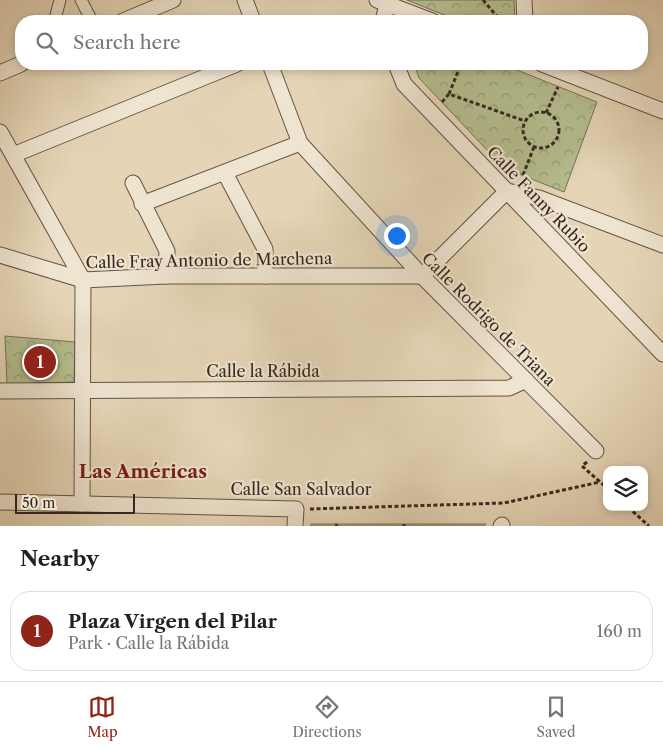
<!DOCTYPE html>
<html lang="en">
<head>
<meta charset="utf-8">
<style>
	body { margin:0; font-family:"Libre Caslon Text",serif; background:#f6f6f6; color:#222 }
	.controls { position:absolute; right:15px; bottom:15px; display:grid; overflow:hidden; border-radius:10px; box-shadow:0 2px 8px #0003 }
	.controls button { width:45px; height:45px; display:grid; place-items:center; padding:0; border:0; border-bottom:1px solid #e0e0e0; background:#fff; color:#222; font:25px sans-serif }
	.scale { position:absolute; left:15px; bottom:12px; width:120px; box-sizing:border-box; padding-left:5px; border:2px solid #382820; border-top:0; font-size:14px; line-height:18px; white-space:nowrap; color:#382820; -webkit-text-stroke:4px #eee4d0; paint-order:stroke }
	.you { position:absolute; left:396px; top:235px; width:18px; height:18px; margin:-12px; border:4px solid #fff; border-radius:50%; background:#1a73e8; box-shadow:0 0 0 8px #1a73e833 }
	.badge { display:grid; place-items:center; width:32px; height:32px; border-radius:50%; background:#8f2418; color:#fff; font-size:16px; font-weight:700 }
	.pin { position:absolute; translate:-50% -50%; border:2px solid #fff; box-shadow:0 1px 5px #0006 }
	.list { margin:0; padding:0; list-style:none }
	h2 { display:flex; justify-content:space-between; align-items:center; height:65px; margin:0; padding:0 20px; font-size:21px }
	h2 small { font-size:16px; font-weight:400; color:#767676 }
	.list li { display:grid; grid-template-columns:32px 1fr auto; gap:15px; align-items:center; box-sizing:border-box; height:80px; margin:0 10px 10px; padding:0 10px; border:1px solid #e0e0e0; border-radius:20px }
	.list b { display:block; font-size:19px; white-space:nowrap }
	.list p { margin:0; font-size:16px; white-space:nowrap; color:#767676 }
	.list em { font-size:16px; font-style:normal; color:#767676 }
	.icon { flex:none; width:28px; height:28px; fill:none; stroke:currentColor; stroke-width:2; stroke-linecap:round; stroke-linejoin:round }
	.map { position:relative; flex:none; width:663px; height:526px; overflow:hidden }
	.search { position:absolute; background:#fff; box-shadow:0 2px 8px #0003; left:15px; right:15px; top:15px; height:55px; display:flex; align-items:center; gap:12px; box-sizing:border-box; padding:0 18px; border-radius:20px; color:#767676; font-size:19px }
	.sheet { height:155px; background:#fff }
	nav { display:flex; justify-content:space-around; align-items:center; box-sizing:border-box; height:70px; border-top:1px solid #e0e0e0; background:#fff; font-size:14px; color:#767676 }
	nav a { display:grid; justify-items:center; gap:2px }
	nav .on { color:#8f2418 }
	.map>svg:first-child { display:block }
</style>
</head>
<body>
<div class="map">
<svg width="663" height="526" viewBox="0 0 663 526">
	<defs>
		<pattern id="park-crowns" width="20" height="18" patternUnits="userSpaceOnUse" patternTransform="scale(1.25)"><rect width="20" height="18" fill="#b4bd8e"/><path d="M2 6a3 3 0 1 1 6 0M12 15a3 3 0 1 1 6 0" fill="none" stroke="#939a74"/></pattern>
	</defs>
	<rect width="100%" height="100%" fill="#e5d5b6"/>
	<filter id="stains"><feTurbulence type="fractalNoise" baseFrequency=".004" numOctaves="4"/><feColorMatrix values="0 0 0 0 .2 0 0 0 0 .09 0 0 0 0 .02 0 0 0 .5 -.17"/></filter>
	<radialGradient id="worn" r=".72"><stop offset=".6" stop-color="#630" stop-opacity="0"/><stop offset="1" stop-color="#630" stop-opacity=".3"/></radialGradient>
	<!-- park -->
	<g fill="url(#park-crowns)" stroke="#767257">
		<polygon points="407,0 514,0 515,21 459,21"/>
		<polygon points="414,64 502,64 597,102 564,192 504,168 419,78"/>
		<polygon points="5,336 75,342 74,382 7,384"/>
		<polygon points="311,524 486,524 484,526 311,526"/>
	</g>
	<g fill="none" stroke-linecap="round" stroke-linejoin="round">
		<defs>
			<g id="pedestrian">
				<polyline points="81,0 92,21"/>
				<polyline points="58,21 56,15 60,0"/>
			</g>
			<g id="minor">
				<polyline points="245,0 253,21"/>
				<polyline points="377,0 432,21"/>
				<polyline points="524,0 525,21"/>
				<polyline points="123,21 173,0"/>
				<polyline points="383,21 388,0"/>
				<polyline points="270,64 300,143 422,276 596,451"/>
				<polyline points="396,64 404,84 663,354"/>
				<polyline points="542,64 663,111"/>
				<polyline points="0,73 21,64"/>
				<polyline points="0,132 83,280 82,504"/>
				<polyline points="13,155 237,64"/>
				<polyline points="225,173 265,249 265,276"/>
				<polyline points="133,183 167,251 166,276"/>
				<polyline points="142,204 300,143"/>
				<polyline points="0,255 83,280 166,276 422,276 507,191 539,198 663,245"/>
				<polyline points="0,391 509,388 526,380"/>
				<polyline points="0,502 296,509 295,526"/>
				<polyline points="501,526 502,525"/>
			</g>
		</defs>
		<!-- pedestrian casing -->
		<use href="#pedestrian" stroke="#635346" stroke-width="13"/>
		<!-- minor casing -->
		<use href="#minor" stroke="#635346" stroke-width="17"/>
		<!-- path -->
		<g stroke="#382820" stroke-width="3" stroke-dasharray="4 2.5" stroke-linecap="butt">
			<polyline points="483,0 501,21"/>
			<polyline points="449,94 461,64"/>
			<polyline points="442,102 449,94 525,121"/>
			<circle cx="541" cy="130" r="18"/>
			<polyline points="546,113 558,87"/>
			<polyline points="523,175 534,147"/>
			<polyline points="587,462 582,466 607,488"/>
			<polyline points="628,507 649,526"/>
			<polyline points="310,509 504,503 600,482"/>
			<polyline points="404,524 404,526"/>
			<polyline points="336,526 337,524"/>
		</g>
		<!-- pedestrian -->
		<use href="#pedestrian" stroke="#eee4d0" stroke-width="11"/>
		<!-- minor -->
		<use href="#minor" stroke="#eee4d0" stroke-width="15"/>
	</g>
	<g text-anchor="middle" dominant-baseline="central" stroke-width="4.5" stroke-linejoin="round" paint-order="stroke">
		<!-- street labels -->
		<g font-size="16" fill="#382820" stroke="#eee4d0">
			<text transform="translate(539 199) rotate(46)">Calle Fanny Rubio</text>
			<text transform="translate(209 260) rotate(-1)">Calle Fray Antonio de Marchena</text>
			<text transform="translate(489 319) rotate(45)">Calle Rodrigo de Triana</text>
			<text x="263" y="371">Calle la Rábida</text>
			<text x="301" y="489">Calle San Salvador</text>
		</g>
		<!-- quarter labels -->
		<g font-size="19" font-weight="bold" fill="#7a1f14" stroke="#eee4d0">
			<text x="143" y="471">Las Américas</text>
		</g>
	</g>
	<rect width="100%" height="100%" filter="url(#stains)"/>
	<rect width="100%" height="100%" fill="url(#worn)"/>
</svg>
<div class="controls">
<button><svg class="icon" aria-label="layers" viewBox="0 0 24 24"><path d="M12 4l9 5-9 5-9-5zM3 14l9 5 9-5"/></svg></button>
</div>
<div class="scale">50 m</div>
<div class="you"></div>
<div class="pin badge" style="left:40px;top:362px">1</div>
<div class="search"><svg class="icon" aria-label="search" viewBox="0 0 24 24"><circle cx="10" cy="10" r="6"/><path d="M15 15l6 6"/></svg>Search here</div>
</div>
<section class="sheet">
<h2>Nearby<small></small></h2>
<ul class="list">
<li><span class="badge">1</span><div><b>Plaza Virgen del Pilar</b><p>Park · Calle la Rábida</p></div><em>160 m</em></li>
</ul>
</section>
<nav>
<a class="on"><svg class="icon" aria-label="map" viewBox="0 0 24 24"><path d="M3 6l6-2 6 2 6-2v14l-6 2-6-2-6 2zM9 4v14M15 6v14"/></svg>Map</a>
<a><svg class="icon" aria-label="directions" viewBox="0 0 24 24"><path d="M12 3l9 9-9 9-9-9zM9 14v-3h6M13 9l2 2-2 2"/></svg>Directions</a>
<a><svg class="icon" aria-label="saved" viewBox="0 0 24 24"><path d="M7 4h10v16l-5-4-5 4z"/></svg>Saved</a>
</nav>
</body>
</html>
